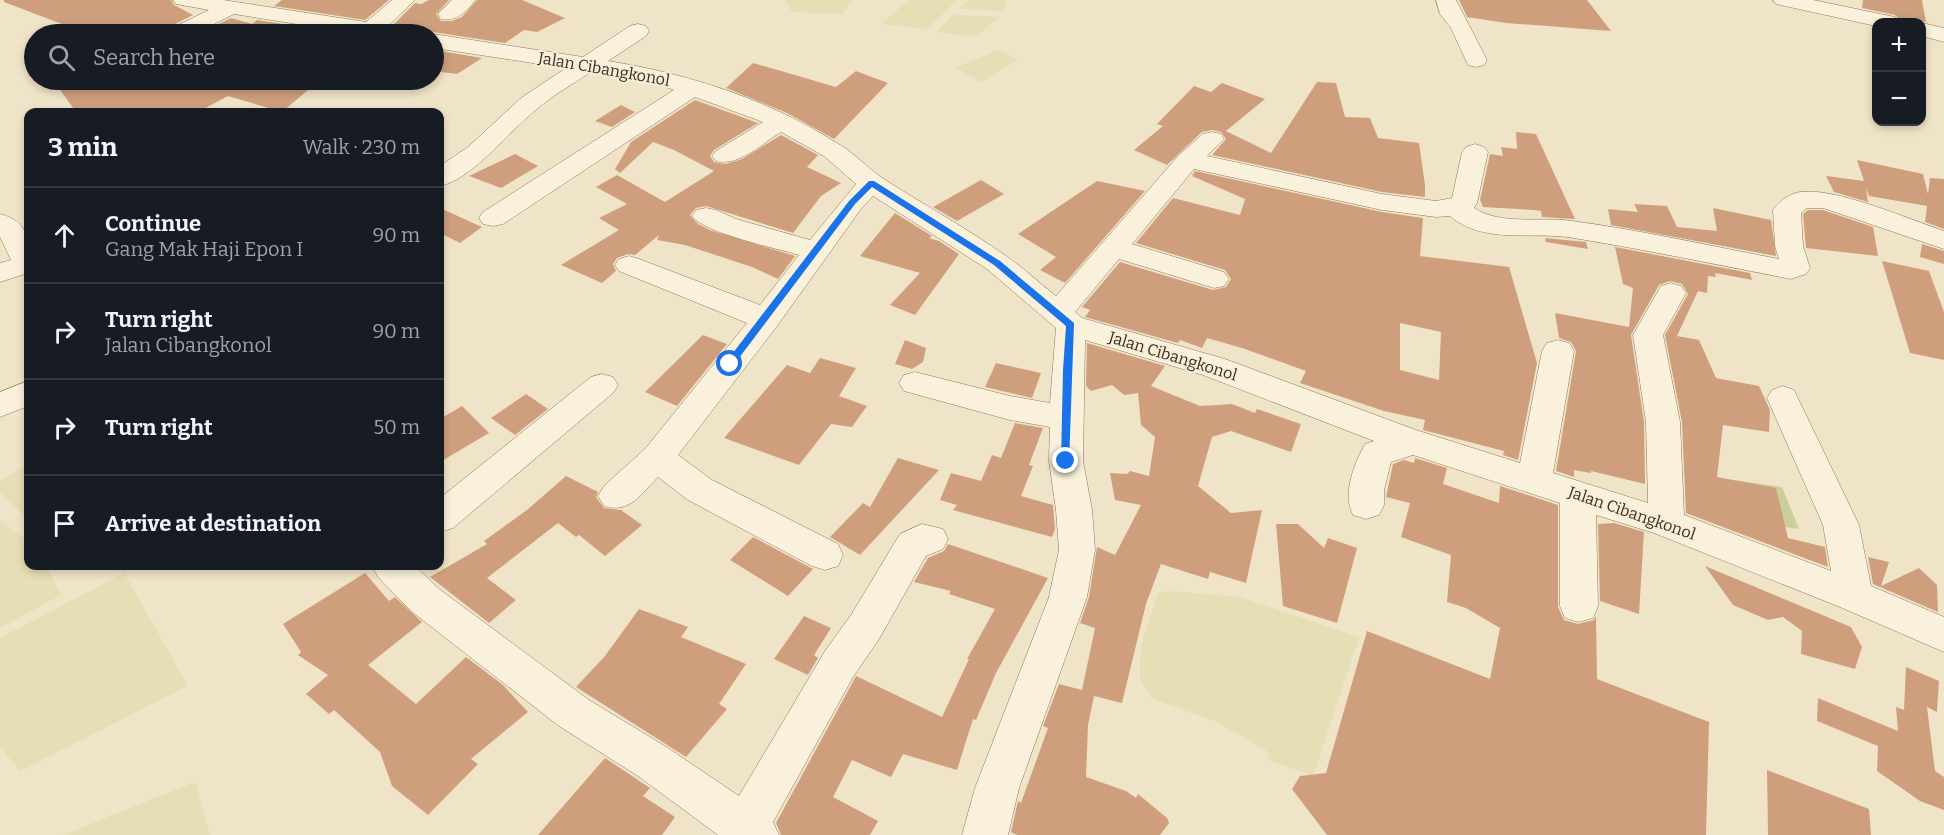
<!DOCTYPE html>
<html lang="en">
<head>
<meta charset="utf-8">
<style>
	body { margin:0; font-family:Bitter,serif; background:#20242c; color:#f1f3f6 }
	.controls { position:absolute; right:18px; top:18px; display:grid; overflow:hidden; border-radius:12px; box-shadow:0 3px 9px #0003 }
	.controls button { width:54px; height:54px; display:grid; place-items:center; padding:0; border:0; border-bottom:2px solid #363941; background:#171b24; color:#f1f3f6; font:30px sans-serif }
	.stop { position:absolute; width:18px; height:18px; margin:-14px; border:4px solid #1a73e8; border-radius:50%; background:#fff }
	.stop.end { background:#1a73e8; border-color:#fff; box-shadow:0 2px 6px #0008 }
	.list { margin:0; padding:0; list-style:none }
	h2 { display:flex; justify-content:space-between; align-items:center; height:78px; margin:0; padding:0 24px; font-size:26px }
	h2 small { font-size:20px; font-weight:400; color:#9ea1a6 }
	.list li { display:grid; grid-template-columns:39px 1fr auto; gap:18px; align-items:center; box-sizing:border-box; height:96px; padding:0 24px; border-top:2px solid #363941 }
	.list b { display:block; font-size:22px; white-space:nowrap }
	.list p { margin:0; font-size:20px; white-space:nowrap; color:#9ea1a6 }
	.list em { font-size:20px; font-style:normal; color:#9ea1a6 }
	.icon { flex:none; width:33px; height:33px; fill:none; stroke:currentColor; stroke-width:2; stroke-linecap:round; stroke-linejoin:round }
	.map { position:relative; flex:none; width:1944px; height:835px; overflow:hidden }
	.search { position:absolute; background:#171b24; box-shadow:0 3px 9px #0003; left:24px; top:24px; width:420px; height:66px; display:flex; align-items:center; gap:15px; box-sizing:border-box; padding:0 21px; border-radius:33px; color:#9ea1a6; font-size:22px }
	.panel { position:absolute; background:#171b24; box-shadow:0 3px 9px #0003; left:24px; top:108px; width:420px; height:462px; border-radius:12px }
	.map>svg:first-child { display:block }
</style>
</head>
<body>
<div class="map">
<svg width="1944" height="835" viewBox="0 0 1944 835">
	<rect width="100%" height="100%" fill="#f0e4c8"/>
	<!-- farmland -->
	<g fill="#e6deb5">
		<polygon points="785,0 853,0 842,14 792,12"/>
		<polygon points="909,0 957,0 927,29 881,24"/>
		<polygon points="969,0 1005,0 1004,11 959,9"/>
		<polygon points="953,15 999,17 976,37 936,32"/>
		<polygon points="998,50 1018,60 981,82 955,68"/>
		<polygon points="28,465 28,519 0,492 0,480"/>
		<polygon points="0,520 28,541 28,566 47,566 61,595 0,628"/>
		<polygon points="124,573 188,686 20,771 0,747 0,638"/>
		<polygon points="1169,591 1240,597 1359,637 1313,776 1268,760 1267,751 1215,721 1153,699 1140,681 1140,658 1143,640 1158,593"/>
		<polygon points="195,782 210,835 63,835"/>
	</g>
	<!-- green -->
	<polygon fill="#c9cf9b" points="1735,480 1782,487 1799,529 1750,522"/>
	<!-- building -->
	<g fill="#cf9f7d" fill-rule="evenodd">
		<polygon points="4,0 171,0 174,5 193,15 169,27 165,34 107,34 75,29 4,2"/>
		<polygon points="282,0 389,0 365,20 274,6"/>
		<polygon points="429,0 449,0 436,14 441,21 452,21 462,17 477,0 522,0 565,18 537,32 524,30 505,43 433,32 431,34 410,34 405,27 393,25 415,3 421,4"/>
		<polygon points="1459,0 1587,0 1611,31 1506,23 1467,17"/>
		<polygon points="1863,0 1922,0 1926,22 1898,18 1895,15 1862,8"/>
		<polygon points="231,18 252,24 257,20 348,34 198,34"/>
		<polygon points="434,50 482,58 457,74 434,71"/>
		<polygon points="753,63 836,87 856,71 888,83 834,139 787,113 726,88"/>
		<polygon points="53,80 166,80 186,85 190,83 190,80 320,80 282,112 228,96 198,112 76,112"/>
		<polygon points="1317,82 1336,83 1345,117 1370,118 1378,138 1419,143 1425,185 1425,197 1382,192 1212,155 1226,139 1221,132 1212,130 1202,132 1167,165 1134,150 1163,126 1157,124 1194,86 1211,92 1222,83 1265,99 1226,131 1271,153"/>
		<polygon points="695,100 758,123 714,150 710,156 714,162 725,164 742,159 781,135 818,155 807,167 841,183 821,196 793,233 706,206 696,208 690,215 698,224 710,230 795,256 778,279 752,267 685,245 657,240 659,235 635,255 628,254 617,258 613,264 616,271 602,283 561,265 619,230 599,218 627,204 596,187 617,175 665,202 714,171 674,150 653,142 620,173 615,169 631,142"/>
		<polygon points="621,105 635,112 612,127 595,121"/>
		<polygon points="1516,132 1536,134 1575,219 1542,217 1541,211 1534,210 1483,207 1480,200 1490,154 1503,156 1501,147 1517,149"/>
		<polygon points="515,154 538,166 501,188 469,176"/>
		<polygon points="1857,160 1923,174 1928,194 1930,178 1944,179 1944,229 1925,222 1927,206 1869,196 1866,188 1868,202 1834,192 1826,176 1864,181"/>
		<path d="M 1195,171 L 1382,212 L 1423,218 L 1420,256 L 1509,267 L 1537,363 L 1518,460 L 1503,455 L 1504,451 L 1423,430 L 1425,420 L 1384,411 L 1300,383 L 1306,371 L 1242,348 L 1207,338 L 1202,348 L 1180,340 L 1178,343 L 1085,317 L 1090,310 L 1082,307 L 1120,262 L 1213,290 L 1226,287 L 1231,279 L 1225,270 L 1136,243 L 1173,198 L 1240,215 L 1245,199 L 1192,176 ZM 1400,323 L 1441,332 L 1439,380 L 1400,370 Z"/>
		<polygon points="981,180 1004,194 957,221 933,207"/>
		<polygon points="1097,181 1145,191 1065,283 1040,270 1056,257 1018,234"/>
		<polygon points="1634,204 1667,206 1677,227 1717,231 1713,208 1771,220 1776,256 1611,225 1608,209 1638,212"/>
		<polygon points="440,208 482,227 460,243 440,233"/>
		<polygon points="1808,210 1823,210 1873,227 1878,256 1806,248 1803,214"/>
		<polygon points="895,213 932,236 929,238 939,241 959,254 915,315 890,305 920,273 860,256"/>
		<polygon points="1545,238 1586,242 1588,249 1546,242"/>
		<polygon points="1922,244 1944,251 1944,264 1920,257"/>
		<polygon points="1615,247 1750,273 1752,280 1715,273 1716,277 1708,276 1707,293 1698,291 1677,336 1699,340 1716,378 1759,386 1770,410 1769,432 1723,425 1717,477 1776,488 1788,538 1825,547 1828,567 1686,513 1682,422 1665,335 1688,294 1682,284 1670,281 1659,285 1631,335 1644,422 1645,484 1591,471 1591,473 1574,470 1574,477 1556,471 1576,351 1571,342 1559,338 1555,313 1629,327 1633,288 1623,284"/>
		<polygon points="1882,261 1929,271 1944,312 1944,360 1910,353"/>
		<polygon points="703,335 727,344 677,406 645,392"/>
		<polygon points="905,340 926,348 923,362 912,369 895,364"/>
		<polygon points="1087,343 1165,366 1151,386 1200,406 1232,404 1255,413 1257,409 1301,424 1291,452 1231,431 1212,437 1198,486 1231,513 1262,510 1246,583 1210,572 1208,579 1161,564 1146,604 1122,703 1094,696 1088,725 1086,777 1126,791 1136,798 1138,794 1167,818 1169,823 1160,835 1017,835 1011,832 1018,801 1021,803 1048,728 1043,726 1059,684 1082,690 1095,628 1080,623 1089,597 1097,547 1115,555 1141,505 1115,500 1110,473 1127,474 1130,471 1149,476 1155,437 1141,425 1138,393 1124,395 1112,385 1091,391 1086,386"/>
		<polygon points="820,358 856,368 839,396 867,406 852,427 831,424 799,465 724,438 787,365 810,373"/>
		<polygon points="996,363 1041,373 1032,398 985,387"/>
		<polygon points="526,394 548,409 515,435 491,418"/>
		<polygon points="462,406 489,433 440,462 440,419"/>
		<polygon points="1015,423 1043,428 1029,465 1033,466 1021,496 1053,505 1055,529 1052,537 953,510 957,505 940,500 951,473 981,481 992,455 1001,458"/>
		<polygon points="898,458 939,470 860,555 830,537 863,503 870,507"/>
		<polygon points="1415,458 1447,468 1443,484 1499,503 1500,486 1558,505 1558,607 1564,620 1578,624 1594,620 1596,616 1597,679 1709,722 1706,835 1327,835 1292,789 1300,776 1326,773 1367,631 1490,679 1500,628 1466,608 1447,602 1451,555 1401,537 1410,503 1386,497 1393,464 1404,460 1414,463"/>
		<polygon points="566,476 598,492 596,497 604,508 621,510 642,525 605,556 579,535 576,537 558,523 487,578 516,600 489,623 430,577 487,544 484,541 527,510"/>
		<polygon points="1614,523 1644,532 1639,614 1600,601 1598,524"/>
		<polygon points="1276,524 1298,524 1324,548 1328,538 1357,548 1337,623 1283,606"/>
		<polygon points="753,537 813,569 788,596 730,560"/>
		<polygon points="948,544 1048,578 996,673 976,720 973,719 957,770 903,754 891,777 852,760 833,797 878,821 870,835 781,835 776,823 856,676 942,717 969,659 967,659 995,609 949,594 951,591 914,582 928,558 944,551"/>
		<polygon points="1868,557 1889,562 1881,586 1919,568 1937,585 1938,612 1873,584"/>
		<polygon points="1705,566 1851,627 1862,647 1855,669 1801,654 1802,631 1783,617 1768,620 1733,605"/>
		<polygon points="365,573 389,601 395,597 422,622 368,665 416,704 466,657 503,685 528,712 471,759 478,764 428,815 392,786 380,752 334,710 329,714 306,694 328,675 298,655 301,652 283,624"/>
		<polygon points="639,609 688,627 681,637 746,664 719,704 727,709 686,757 576,687 605,656"/>
		<polygon points="804,616 831,628 814,655 818,658 808,675 774,659"/>
		<polygon points="1906,667 1939,681 1937,712 1927,707 1935,771 1944,777 1944,810 1920,801 1877,771 1878,746 1817,721 1818,698 1898,731 1896,707 1904,710"/>
		<polygon points="605,758 650,788 643,796 675,817 662,835 538,835"/>
		<polygon points="1767,770 1869,809 1871,835 1768,835"/>
	</g>
	<g fill="none" stroke-linecap="round" stroke-linejoin="round">
		<defs>
			<g id="minor">
				<polygon points="173,0 223,0 366,22 392,0 415,0 388,26 405,29 408,34 359,34 234,14 194,34 167,34 170,29 209,10 176,4"/>
				<path d="M 452,0 L 475,0 C 467,12 456,22 441,19 L 438,14 Z"/>
				<polygon points="1436,0 1456,0 1487,60 1484,65 1476,67 1468,65 1451,28 1440,14"/>
				<polygon points="1773,0 1813,0 1895,17 1898,22 1876,22 1876,26 1776,4"/>
				<polygon points="1922,23 1944,28 1944,42 1922,36"/>
				<path d="M 638,24 L 646,26 L 649,31 L 646,36 L 608,61 C 690,74 770,100 840,145 C 857,155 870,171 887,181 C 926,206 968,229 1006,256 C 1024,268 1039,283 1056,296 L 1179,155 L 1203,134 L 1212,132 L 1221,134 L 1224,139 L 1207,156 L 1382,194 L 1436,201 L 1452,198 L 1462,152 L 1466,147 L 1475,144 L 1484,147 L 1488,152 L 1477,203 L 1474,208 C 1502,226 1540,216 1572,221 C 1641,230 1710,246 1779,259 L 1775,246 L 1773,210 C 1779,201 1789,194 1800,192 C 1835,187 1908,219 1944,231 L 1944,249 L 1823,208 L 1807,208 L 1801,213 L 1803,246 L 1810,268 L 1806,274 L 1791,279 C 1719,265 1647,250 1574,238 C 1534,231 1483,245 1450,216 L 1436,217 L 1382,210 L 1194,169 L 1132,244 L 1224,272 L 1229,279 L 1224,286 L 1214,288 L 1119,259 L 1075,312 L 1082,318 L 1225,359 L 1416,430 L 1520,463 L 1542,351 L 1547,343 L 1558,340 L 1569,343 L 1574,351 L 1553,473 L 1648,503 L 1646,422 L 1633,335 L 1661,286 L 1671,283 L 1681,286 L 1686,293 L 1663,335 L 1680,422 L 1684,515 L 1831,571 L 1823,525 L 1767,398 L 1772,390 L 1783,386 L 1794,390 L 1859,525 L 1871,586 L 1944,617 L 1944,652 L 1840,607 L 1654,533 L 1596,515 L 1598,606 L 1593,618 L 1579,622 L 1565,618 L 1560,606 L 1560,503 L 1413,455 L 1391,462 L 1384,490 L 1384,505 L 1379,515 L 1366,519 L 1353,515 C 1342,494 1354,464 1365,444 L 1374,441 L 1203,375 L 1085,340 L 1083,461 L 1092,510 L 1095,550 L 1087,597 L 1019,788 L 1008,835 L 962,835 L 975,788 L 1049,597 L 1059,550 L 1056,510 L 1049,461 L 1050,427 L 1010,420 L 915,394 L 904,391 L 899,383 L 904,375 L 915,372 L 1010,396 L 1050,403 L 1056,328 L 987,269 L 873,196 L 861,209 L 777,326 L 678,455 L 712,480 L 838,544 L 843,555 L 838,566 L 825,570 L 812,566 L 688,500 L 658,477 C 641,494 630,514 604,506 L 598,496 L 604,486 L 645,449 L 747,323 L 619,271 L 615,265 L 619,259 L 629,256 L 639,259 L 760,305 L 799,255 C 776,248 704,233 692,216 L 696,210 L 706,208 L 716,210 L 736,219 L 810,240 L 856,184 L 824,156 L 781,132 C 763,143 738,167 716,161 L 712,156 L 716,151 L 763,122 L 695,97 L 503,224 L 493,226 L 483,224 L 479,218 L 483,212 L 674,90 L 649,81 L 591,72 C 573,84 553,95 537,109 C 510,130 473,179 440,186 L 440,166 L 468,147 L 521,98 L 566,68 L 434,48 L 433,34 L 583,57 L 630,26 Z"/>
				<path d="M 0,214 C 33,222 28,246 28,273 L 0,282 L 0,263 L 11,260 L 0,237 Z"/>
				<polygon points="602,374 613,377 618,385 613,393 453,528 440,532 440,498 591,377"/>
				<polygon points="28,381 28,406 0,417 0,392"/>
				<polygon points="922,524 943,529 948,539 943,549 926,556 879,639 853,677 773,822 779,835 718,835 638,776 559,726 411,611 378,577 372,566 415,566 439,589 589,700 668,748 739,796 825,651 851,615 900,534"/>
			</g>
		</defs>
		<!-- minor casing -->
		<use href="#minor" stroke="#8d765c" stroke-width="1"/>
		<!-- minor -->
		<use href="#minor" fill="#faf1dc" fill-rule="evenodd"/>
	</g>
	<!-- route -->
	<polygon fill="#1a73e8" points="869,181 874,181 1000,261 1074,323 1069,464 1062,464 1061,461 1063,370 1066,326 994,265 872,187 855,204 733,366 726,366 726,362 849,201"/>
	<g text-anchor="middle" dominant-baseline="central" stroke-width="4.5" stroke-linejoin="round" paint-order="stroke">
		<!-- street labels -->
		<g font-size="16" fill="#3d2e20" stroke="#f7eed8">
			<text transform="translate(604 69) rotate(10)">Jalan Cibangkonol</text>
			<text transform="translate(1173 356) rotate(17)">Jalan Cibangkonol</text>
			<text transform="translate(1632 513) rotate(19)">Jalan Cibangkonol</text>
		</g>
	</g>
</svg>
<div class="controls">
<button>+</button>
<button>−</button>
</div>
<div class="stop" style="left:730px;top:364px"></div>
<div class="stop end" style="left:1066px;top:461px"></div>
<div class="search"><svg class="icon" aria-label="search" viewBox="0 0 24 24"><circle cx="10" cy="10" r="6"/><path d="M15 15l6 6"/></svg>Search here</div>
<section class="panel">
<h2>3 min<small>Walk · 230 m</small></h2>
<ul class="list">
<li><svg class="icon" aria-label="ahead" viewBox="0 0 24 24"><path d="M12 20V5M6 11l6-6 6 6"/></svg><div><b>Continue</b><p>Gang Mak Haji Epon I</p></div><em>90 m</em></li>
<li><svg class="icon" aria-label="right" viewBox="0 0 24 24"><path d="M7 20v-9h11M14 6l5 5-5 5"/></svg><div><b>Turn right</b><p>Jalan Cibangkonol</p></div><em>90 m</em></li>
<li><svg class="icon" aria-label="right" viewBox="0 0 24 24"><path d="M7 20v-9h11M14 6l5 5-5 5"/></svg><div><b>Turn right</b></div><em>50 m</em></li>
<li><svg class="icon" aria-label="arrive" viewBox="0 0 24 24"><path d="M6 21V4h12l-3 4 3 4H6"/></svg><div><b>Arrive at destination</b></div></li>
</ul>
</section>
</div>
</body>
</html>
